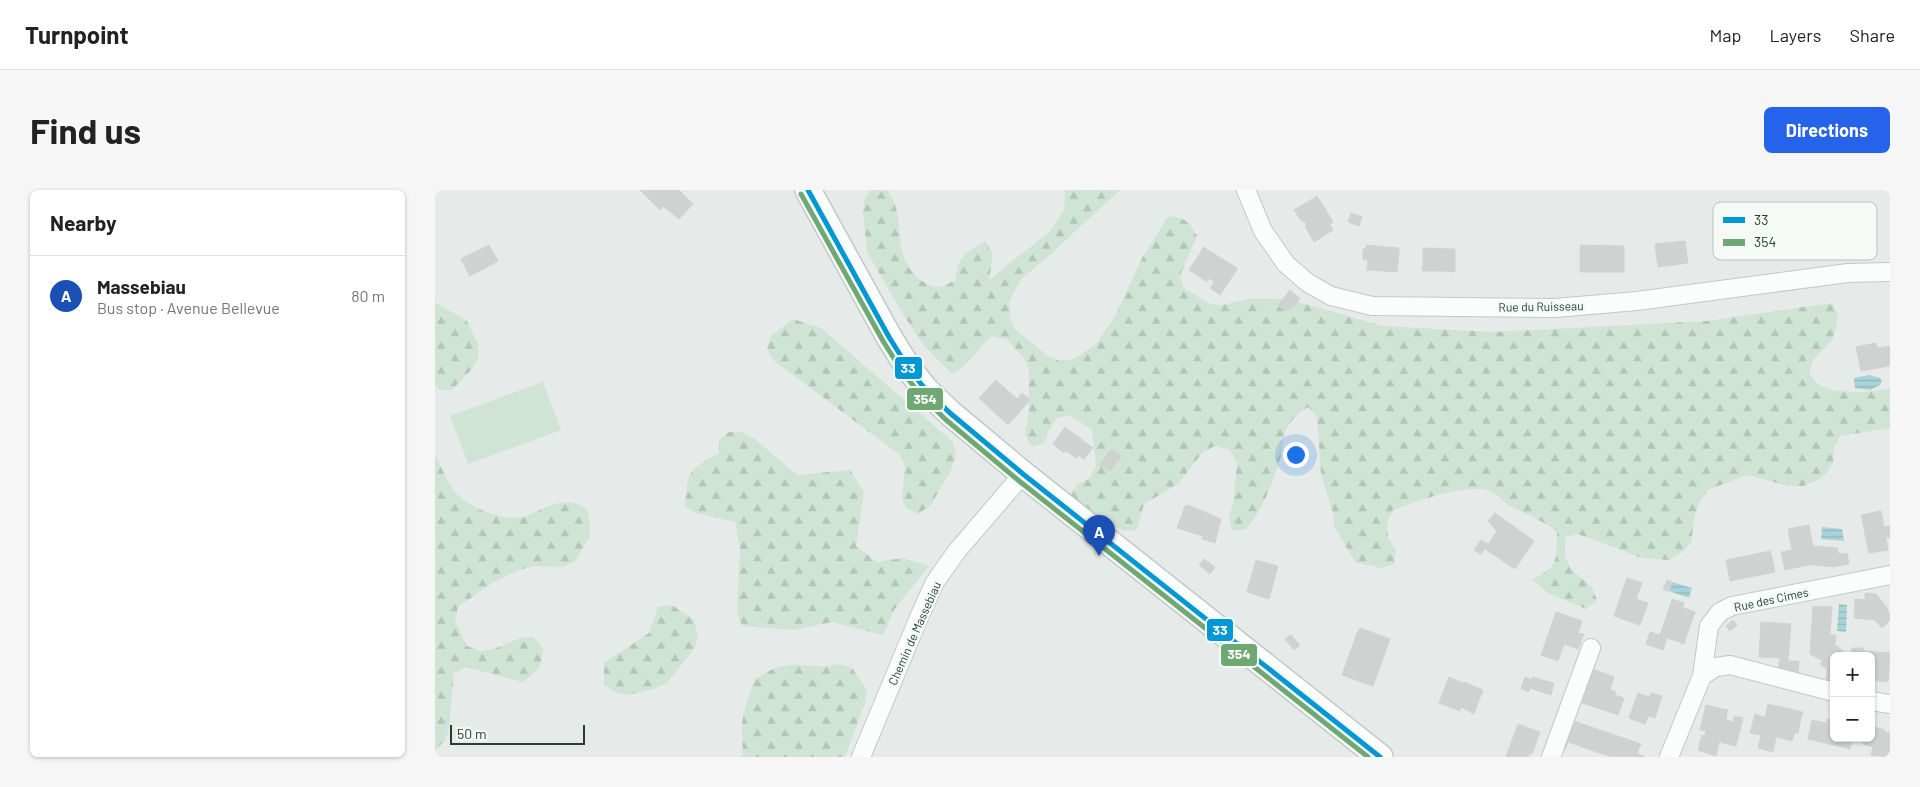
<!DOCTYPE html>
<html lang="en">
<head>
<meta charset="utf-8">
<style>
	body { margin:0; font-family:Barlow,sans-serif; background:#f6f6f6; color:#222 }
	.controls { position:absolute; right:15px; bottom:15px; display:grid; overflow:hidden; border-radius:8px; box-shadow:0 1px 4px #0004 }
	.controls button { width:45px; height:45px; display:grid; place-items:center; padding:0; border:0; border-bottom:1px solid #e0e0e0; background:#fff; color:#222; font:25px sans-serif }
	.scale { position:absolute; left:15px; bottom:12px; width:135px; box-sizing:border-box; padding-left:5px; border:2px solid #243f37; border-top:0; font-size:14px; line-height:18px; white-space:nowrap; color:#243f37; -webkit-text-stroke:4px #f5faf7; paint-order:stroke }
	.you { position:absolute; left:860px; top:264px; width:18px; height:18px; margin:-12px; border:4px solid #fff; border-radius:50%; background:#1a73e8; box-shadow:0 0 0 8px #1a73e833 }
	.badge { display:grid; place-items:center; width:32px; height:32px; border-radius:50%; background:#2563eb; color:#fff; font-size:16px; font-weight:700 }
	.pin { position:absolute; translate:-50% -41px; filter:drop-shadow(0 1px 2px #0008) }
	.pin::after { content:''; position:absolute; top:26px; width:18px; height:15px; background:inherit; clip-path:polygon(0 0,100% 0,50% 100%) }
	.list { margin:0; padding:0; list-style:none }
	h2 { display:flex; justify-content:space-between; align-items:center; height:65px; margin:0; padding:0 20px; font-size:21px }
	h2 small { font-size:16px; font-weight:400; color:#767676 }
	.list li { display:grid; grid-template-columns:32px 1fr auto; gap:15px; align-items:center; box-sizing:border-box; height:80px; padding:0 20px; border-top:1px solid #e0e0e0 }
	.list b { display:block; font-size:19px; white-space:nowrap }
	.list p { margin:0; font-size:16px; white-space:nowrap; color:#767676 }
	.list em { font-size:16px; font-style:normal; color:#767676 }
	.map { position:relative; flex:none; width:1455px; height:567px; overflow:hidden; border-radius:8px }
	header { display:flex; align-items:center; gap:30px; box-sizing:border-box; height:70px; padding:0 25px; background:#fff; border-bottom:1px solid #e0e0e0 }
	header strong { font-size:24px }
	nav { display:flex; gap:28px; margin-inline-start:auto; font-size:18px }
	.intro { display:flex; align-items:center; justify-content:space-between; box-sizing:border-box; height:120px; padding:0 30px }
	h1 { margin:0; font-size:35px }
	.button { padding:12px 22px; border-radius:8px; background:#2563eb; color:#fff; font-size:18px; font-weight:700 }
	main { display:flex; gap:30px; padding:0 30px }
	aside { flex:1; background:#fff; border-radius:8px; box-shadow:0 1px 4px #0004 }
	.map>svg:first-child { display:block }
</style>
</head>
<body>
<header>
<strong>Turnpoint</strong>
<nav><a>Map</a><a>Layers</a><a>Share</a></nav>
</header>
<div class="intro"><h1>Find us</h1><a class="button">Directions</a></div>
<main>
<aside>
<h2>Nearby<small></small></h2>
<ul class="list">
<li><span class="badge" style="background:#1a4fb4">A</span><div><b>Massebiau</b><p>Bus stop · Avenue Bellevue</p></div><em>80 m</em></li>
</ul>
</aside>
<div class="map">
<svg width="1455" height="567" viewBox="0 0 1455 567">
	<defs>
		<pattern id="forest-firs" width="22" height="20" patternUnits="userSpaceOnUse" patternTransform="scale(1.25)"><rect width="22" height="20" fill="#d0e4d5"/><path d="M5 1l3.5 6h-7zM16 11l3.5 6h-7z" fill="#b2c5b7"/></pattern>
		<pattern id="water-rules" width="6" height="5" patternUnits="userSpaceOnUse" patternTransform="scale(1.25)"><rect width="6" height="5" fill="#a8d3d8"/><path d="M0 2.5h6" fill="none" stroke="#90b6ba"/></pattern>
	</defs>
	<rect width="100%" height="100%" fill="#e6ebe9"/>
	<!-- forest -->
	<g fill="url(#forest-firs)">
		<path d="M 436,0 L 452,0 C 475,29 451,70 492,94 C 503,100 511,96 521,89 C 522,65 531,63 550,51 L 558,64 L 554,91 L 573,74 L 615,42 L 629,20 L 630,0 L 685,0 L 608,71 L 586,89 L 574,112 L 575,127 L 580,139 L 613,166 L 625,171 L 639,169 L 661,154 L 679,128 L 706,70 L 733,26 C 750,28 754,31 762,46 L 745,86 L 749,98 L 773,113 L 786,115 L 814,109 L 853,109 L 948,136 L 1058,142 L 1272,131 L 1397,113 L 1403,125 L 1401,138 L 1397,151 L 1378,170 L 1374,183 C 1377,187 1380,193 1385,195 C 1402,205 1436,202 1455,199 L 1455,238 L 1405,246 L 1399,258 L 1398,272 L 1391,284 L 1381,291 L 1368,296 L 1353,296 L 1312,285 L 1273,300 L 1265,311 L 1260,325 L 1256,353 L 1246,363 L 1234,370 L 1207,368 L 1143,344 L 1130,347 L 1130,366 L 1136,379 L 1157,397 L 1162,410 L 1151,419 L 1112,403 L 1097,389 C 1125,376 1121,370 1122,342 C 1109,331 1094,326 1079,318 C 1070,314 1064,305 1054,301 C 1032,292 980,312 958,320 L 952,333 L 953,348 L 961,360 L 959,374 L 946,378 L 920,372 L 899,336 L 898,324 L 886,284 L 882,227 L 873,217 C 860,225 851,235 848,250 C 847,256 848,261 846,266 C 839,289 827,323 810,340 L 797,340 L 794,327 L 798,314 L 802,273 L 795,260 L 780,256 L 768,262 L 743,294 L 709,314 L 702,340 L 689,341 L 665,330 L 643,315 L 635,304 L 643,294 L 655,288 L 661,276 L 657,240 L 635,225 L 622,228 L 614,240 L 610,253 L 597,257 L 590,245 L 594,219 L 594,180 L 589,168 L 571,149 L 557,146 C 543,158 534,175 517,184 L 489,156 L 466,121 L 432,62 L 428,23 L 429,10 Z"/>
		<polygon points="0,112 32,131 43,154 43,169 36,180 17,200 4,200 0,196"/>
		<polygon points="358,129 386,138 518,252 521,266 516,280 495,316 483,324 471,318 467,308 470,277 465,265 338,170 332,158 336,146"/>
		<path d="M 294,242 L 307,242 L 320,249 L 362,285 L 415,280 L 429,302 L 421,356 L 442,372 L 468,368 L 494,376 L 459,420 L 448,445 L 397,432 L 359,440 L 307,436 L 302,423 L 305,359 L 300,332 L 261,323 L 250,316 C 253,280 252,281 284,263 L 284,250 Z"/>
		<path d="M 0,264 C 6,276 12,292 20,302 C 33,318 71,333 91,326 C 114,317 128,304 152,319 L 155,333 L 154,347 L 141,371 L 128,377 L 100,376 L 84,380 L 59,392 L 23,417 L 20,430 L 32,456 L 46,461 L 59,459 L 85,448 L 98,447 L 108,458 C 107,477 103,482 87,492 L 31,477 L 19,483 L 14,539 L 10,551 L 0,560 Z"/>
		<polygon points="237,415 259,430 263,446 259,459 232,493 219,499 193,505 180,502 169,495 169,473 214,443 223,417"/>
		<path d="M 404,474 L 417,478 L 432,500 L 430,513 L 410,567 L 305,567 L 307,566 C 309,552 305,541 308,527 C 310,514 316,502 320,489 C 329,484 341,476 352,475 C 370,474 386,479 404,474 Z"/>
	</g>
	<!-- garden -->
	<polygon fill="#d0e4d5" points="108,192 126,240 33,274 15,226"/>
	<!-- water -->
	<g fill="url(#water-rules)">
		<polygon points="1434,185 1445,188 1447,191 1445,195 1435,200 1420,198 1419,188"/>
		<polygon points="1387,337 1407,339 1409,351 1386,349"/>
		<polygon points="1237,392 1257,398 1254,408 1234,401"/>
		<polygon points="1404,414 1412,415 1411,442 1402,441"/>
	</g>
	<!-- building -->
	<g fill="#ced2d0" stroke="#cfd4d2">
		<polygon points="205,0 244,0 258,14 244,29 228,16 225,20"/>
		<polygon points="882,6 898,32 895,34 879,8"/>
		<polygon points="879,8 898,40 879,52 870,36 872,35 869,31 867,32 859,20"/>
		<polygon points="916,23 927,27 924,36 913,32"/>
		<polygon points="1250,51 1253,73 1223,77 1220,54"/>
		<polygon points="54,55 63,71 35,86 26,69"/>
		<polygon points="931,55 953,57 953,61 964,62 962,82 932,80 933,70 928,70 928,59 931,59"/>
		<polygon points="1145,55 1189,56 1189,82 1145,82"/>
		<polygon points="768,57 802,78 801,81 785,70 783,73 766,62"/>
		<polygon points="953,57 964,58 964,62 953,61"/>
		<polygon points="988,58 1020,59 1020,82 1008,81 1009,78 988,77"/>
		<polygon points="766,62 783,73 785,70 801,81 785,105 775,98 779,92 774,88 772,92 754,80"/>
		<polygon points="987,77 1009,78 1008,81 987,81"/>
		<polygon points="855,100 865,109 857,118 850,121 843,115"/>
		<polygon points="1441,153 1442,158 1455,156 1455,176 1426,181 1421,157"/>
		<polygon points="561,190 582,209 587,203 595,210 573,235 544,208"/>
		<polygon points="630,237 658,258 649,269 643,265 641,268 630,260 629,263 618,254"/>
		<polygon points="676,259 686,266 675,281 665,275"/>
		<polygon points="751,315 758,317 756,321 749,319"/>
		<polygon points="758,317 786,329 780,353 767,349 768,346 742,338 749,319 756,321"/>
		<polygon points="1446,321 1449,337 1455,336 1455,347 1451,348 1453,360 1434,363 1426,325"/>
		<polygon points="1060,323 1099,351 1080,379 1050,359 1062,341 1053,331"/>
		<polygon points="1374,335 1378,356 1402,358 1404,364 1412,363 1414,374 1398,377 1380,375 1379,370 1372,371 1373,375 1350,380 1346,362 1357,360 1353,339"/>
		<polygon points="1046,350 1053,354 1046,364 1039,360"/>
		<polygon points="1335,361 1336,364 1311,369 1311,366"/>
		<polygon points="1336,364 1340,382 1295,391 1291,370 1311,366 1311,369"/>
		<polygon points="769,369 780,377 775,384 764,375"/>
		<polygon points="821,370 843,376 834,409 812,402"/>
		<polygon points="1379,370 1380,375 1373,375 1372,371"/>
		<polygon points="1192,388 1207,393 1201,409 1213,413 1205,435 1179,426"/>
		<polygon points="1232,390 1237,392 1234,401 1228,400"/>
		<polygon points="1430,403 1441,404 1437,407 1430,407"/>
		<polygon points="1441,404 1453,419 1452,420 1455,424 1455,430 1447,438 1440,430 1419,428 1420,409 1430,410 1430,407 1437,407"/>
		<polygon points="1237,409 1249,413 1248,417 1236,413"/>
		<polygon points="1236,413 1260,422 1252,444 1247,443 1244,452 1232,448 1228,460 1211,454 1215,442 1225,445"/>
		<polygon points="1378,416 1397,417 1395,445 1401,445 1400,455 1395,462 1399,466 1399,494 1391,492 1392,479 1385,474 1388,471 1375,464"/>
		<polygon points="1121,422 1147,431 1142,447 1147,449 1143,459 1129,454 1123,471 1106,465"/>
		<polygon points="1298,430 1302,435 1295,441 1291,436"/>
		<polygon points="1326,432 1356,434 1353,471 1364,471 1363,486 1343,481 1345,468 1324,467"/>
		<polygon points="925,438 955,449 938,496 932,494 947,453 922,443"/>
		<polygon points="922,443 947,453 932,494 907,485"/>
		<polygon points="1143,443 1149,444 1147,449 1142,447"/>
		<polygon points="1247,443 1252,444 1249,454 1244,452"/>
		<polygon points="856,445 865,455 859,460 850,449"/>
		<polygon points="1400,455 1408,461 1404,466 1399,466 1395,462"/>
		<polygon points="1417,458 1428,458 1428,461 1455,463 1453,492 1436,490 1436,466 1416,466"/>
		<polygon points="1158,479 1179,487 1175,500 1181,502 1180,505 1189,508 1183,525 1147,513"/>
		<polygon points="1014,487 1045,501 1040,512 1043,513 1039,524 1026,517 1025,521 1004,513"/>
		<polygon points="1090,487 1097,490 1097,487 1119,493 1116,505 1095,498 1094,502 1086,499"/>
		<polygon points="1029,492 1048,500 1043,513 1040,512 1045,501 1028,494"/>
		<polygon points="1203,503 1214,507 1216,503 1227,506 1220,528 1213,526 1210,534 1194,528"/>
		<polygon points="1333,514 1368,522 1366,528 1339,522 1337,530 1330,528"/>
		<polygon points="1271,515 1293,520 1292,523 1276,520 1275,525 1269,523"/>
		<polygon points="1276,520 1292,523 1291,530 1298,532 1299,526 1308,528 1301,556 1284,552 1281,566 1263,560 1267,545 1270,546 1271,541 1265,540 1269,523 1275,525"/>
		<polygon points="1339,522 1366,528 1363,543 1340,538 1338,546 1341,547 1338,562 1323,558 1326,545 1315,543 1320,524 1337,530"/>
		<polygon points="1392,529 1399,531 1399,548 1418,548 1415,559 1373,549 1377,530 1391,533"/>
		<polygon points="1139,531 1206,554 1202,563 1210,567 1177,567 1133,552 1130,560 1122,557 1128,539 1135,541"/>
		<polygon points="1083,534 1105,542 1097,564 1095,563 1093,567 1071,567"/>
		<polygon points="1436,536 1450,540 1449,542 1455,543 1455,567 1436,565 1438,557 1428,554 1429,548 1436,548"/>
		<polygon points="1340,538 1360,542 1357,551 1338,546"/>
	</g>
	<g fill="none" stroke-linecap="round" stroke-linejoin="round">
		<defs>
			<g id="minor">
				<polyline points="811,0 828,41 851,74 873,93 896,106 937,116 1120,118 1202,111 1413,83 1455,82"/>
				<polyline points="1267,486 1281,477 1295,475 1399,502"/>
				<polyline points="1436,511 1455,514"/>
				<polyline points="426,567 485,425 500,392 522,361 588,284"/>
				<polyline points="1116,567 1156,458"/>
				<polyline points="1234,567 1267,486 1274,436 1285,422 1297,416 1455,385"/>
			</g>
			<polyline id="secondary" points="373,0 454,147 474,179 491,200 515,223 588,284 945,567"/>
		</defs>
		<!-- minor casing -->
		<use href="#minor" stroke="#c3c8c6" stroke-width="20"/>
		<!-- secondary casing -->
		<use href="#secondary" stroke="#c2c9c6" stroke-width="28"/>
		<!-- minor -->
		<use href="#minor" stroke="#fbfcfc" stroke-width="18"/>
		<!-- secondary -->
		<use href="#secondary" stroke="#fbfcfc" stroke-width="25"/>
		<defs>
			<polyline id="bus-1" points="373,0 454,147 474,179 491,200 515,223 588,284 945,567"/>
			<polyline id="bus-2" points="366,4 448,151 468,183 486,205 510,229 583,290 933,567"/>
		</defs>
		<!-- bus-1 casing -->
		<use href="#bus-1" stroke="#f5faf7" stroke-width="9"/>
		<!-- bus-2 casing -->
		<use href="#bus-2" stroke="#f5faf7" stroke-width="9"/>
		<!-- bus-1 -->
		<use href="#bus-1" stroke="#0098d4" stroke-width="5"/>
		<!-- bus-2 -->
		<use href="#bus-2" stroke="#70a873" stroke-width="5"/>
	</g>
	<g text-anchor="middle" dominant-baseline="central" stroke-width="5" stroke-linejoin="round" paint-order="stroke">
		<!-- street labels -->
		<g font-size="12" fill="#243f37" stroke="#f5faf7">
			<text transform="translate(1106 116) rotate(-1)">Rue du Ruisseau</text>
			<text transform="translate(1336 409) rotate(-12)">Rue des Cimes</text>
			<text transform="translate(479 443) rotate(-66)">Chemin de Massebiau</text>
		</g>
	</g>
	<!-- legend -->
	<rect x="1278" y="12" width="164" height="58" rx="8" fill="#f5faf7" stroke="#b6c2bd" stroke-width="1"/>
	<rect x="1288" y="27" width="22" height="6" fill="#0098d4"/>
	<rect x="1288" y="49" width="22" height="7" fill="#70a873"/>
	<g font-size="14" fill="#243f37">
		<text x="1319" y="35">33</text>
		<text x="1319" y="57">354</text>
	</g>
	<g stroke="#f5faf7" stroke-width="2">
		<rect x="459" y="166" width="29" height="24" rx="5" fill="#0098d4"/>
		<rect x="471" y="197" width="38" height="24" rx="5" fill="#70a873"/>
		<rect x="771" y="428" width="28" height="24" rx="5" fill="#0098d4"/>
		<rect x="785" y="453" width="38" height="24" rx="5" fill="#70a873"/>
	</g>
	<g font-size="14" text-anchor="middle" font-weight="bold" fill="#fff">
		<text x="473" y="183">33</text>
		<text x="490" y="214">354</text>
		<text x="785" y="445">33</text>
		<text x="804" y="469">354</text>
	</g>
</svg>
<div class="controls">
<button>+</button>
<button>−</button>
</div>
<div class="scale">50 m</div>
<div class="you"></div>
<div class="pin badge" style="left:664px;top:366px;background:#1a4fb4">A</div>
</div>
</main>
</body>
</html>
